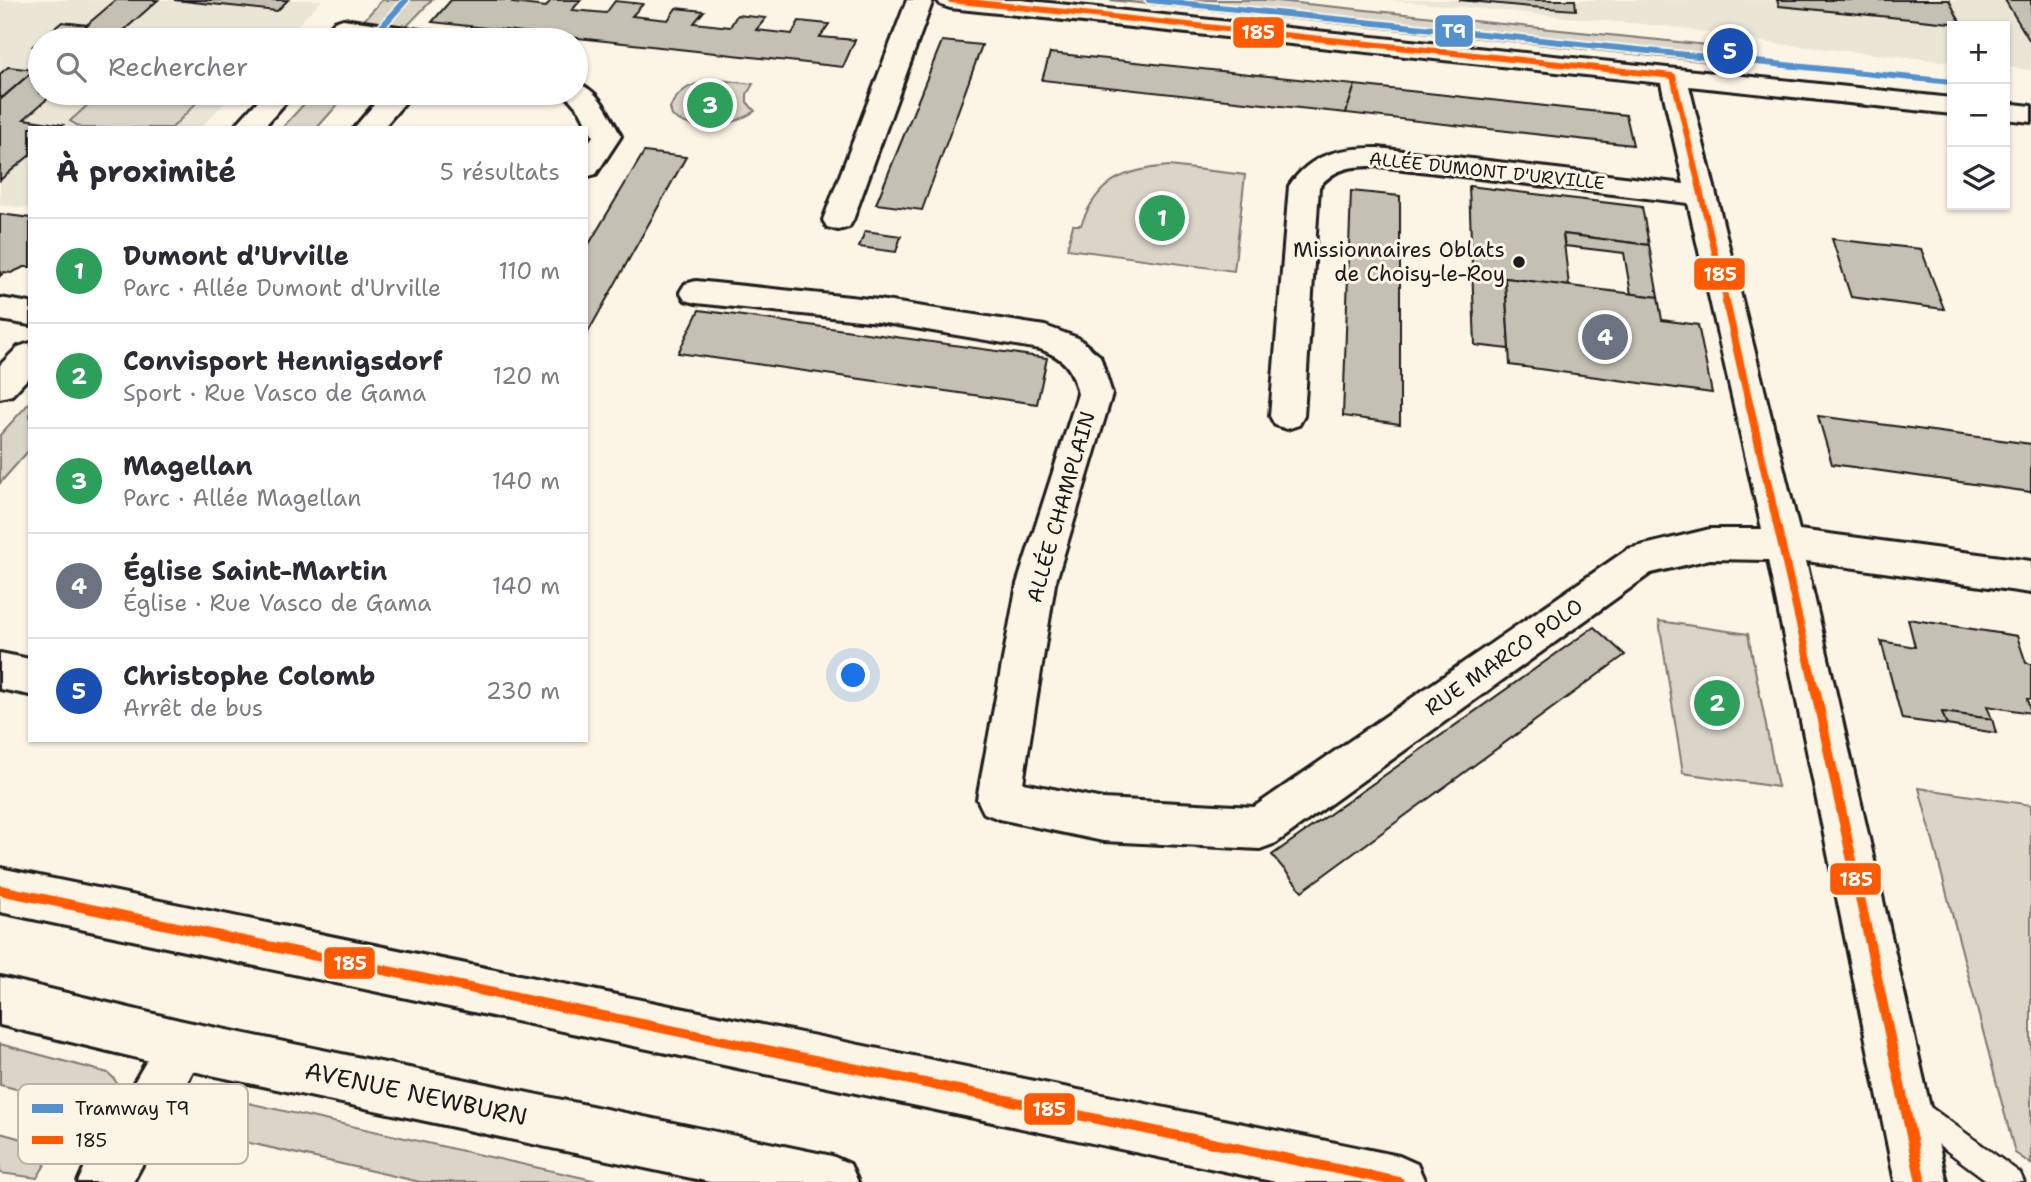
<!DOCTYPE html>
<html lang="fr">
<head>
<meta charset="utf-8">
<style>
	body { margin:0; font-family:"Shantell Sans",sans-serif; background:#f2f2f3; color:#2b2b33 }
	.controls { position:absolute; right:21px; top:21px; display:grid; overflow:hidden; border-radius:0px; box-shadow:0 2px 5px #0004 }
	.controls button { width:63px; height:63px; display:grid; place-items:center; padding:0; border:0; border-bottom:2px solid #e1e1e2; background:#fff; color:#2b2b33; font:35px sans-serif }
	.you { position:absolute; left:854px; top:676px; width:24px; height:24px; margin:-18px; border:5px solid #fff; border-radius:50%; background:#1a73e8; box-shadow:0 0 0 10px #1a73e833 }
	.badge { display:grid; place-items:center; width:46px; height:46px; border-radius:50%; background:#111827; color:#fff; font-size:23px; font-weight:700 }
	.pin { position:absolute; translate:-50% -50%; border:4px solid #fff; box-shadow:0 2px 7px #0006 }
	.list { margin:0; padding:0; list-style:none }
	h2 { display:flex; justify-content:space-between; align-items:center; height:91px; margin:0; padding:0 28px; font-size:30px }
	h2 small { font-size:23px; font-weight:400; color:#7c7c81 }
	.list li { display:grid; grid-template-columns:46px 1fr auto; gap:21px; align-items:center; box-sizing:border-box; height:105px; padding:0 28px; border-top:2px solid #e1e1e2 }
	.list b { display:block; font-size:26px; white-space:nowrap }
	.list p { margin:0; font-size:23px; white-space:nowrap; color:#7c7c81 }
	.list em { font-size:23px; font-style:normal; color:#7c7c81 }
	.icon { flex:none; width:38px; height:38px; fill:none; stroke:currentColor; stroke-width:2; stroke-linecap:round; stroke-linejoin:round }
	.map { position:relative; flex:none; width:2031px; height:1182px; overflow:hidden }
	.search { position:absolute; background:#fff; box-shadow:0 2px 5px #0004; left:28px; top:28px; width:560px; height:77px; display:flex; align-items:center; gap:18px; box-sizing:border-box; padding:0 24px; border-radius:38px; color:#7c7c81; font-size:26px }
	.panel { position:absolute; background:#fff; box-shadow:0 2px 5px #0004; left:28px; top:126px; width:560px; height:616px; border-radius:0px }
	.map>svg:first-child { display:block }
</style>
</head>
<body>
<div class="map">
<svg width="2031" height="1182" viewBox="0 0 2031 1182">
	<rect width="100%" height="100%" fill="#fcf5e5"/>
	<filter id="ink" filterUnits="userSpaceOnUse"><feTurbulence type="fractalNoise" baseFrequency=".0143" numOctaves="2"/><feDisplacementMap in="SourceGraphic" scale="14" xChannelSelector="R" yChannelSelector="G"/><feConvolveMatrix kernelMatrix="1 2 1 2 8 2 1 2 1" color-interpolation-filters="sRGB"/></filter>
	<g filter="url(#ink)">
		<!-- built -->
		<g fill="#ebe5d6">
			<polygon points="0,0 322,0 283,40 40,40 40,93 234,93 200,128 30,128 30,208 0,205"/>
			<polygon points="1388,0 2031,0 2031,70 2005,67 2005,26 1952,26 1952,62 1770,43 1673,27"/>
		</g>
		<!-- green -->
		<g fill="#dbd5c8" stroke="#7c7872" stroke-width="2">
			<polygon points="382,0 432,0 406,27 363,21"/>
			<polygon points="1109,0 1268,0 1707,45 1711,62"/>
			<path d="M 719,80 L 753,84 L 747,94 L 747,102 L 755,111 C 728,128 699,135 672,116 L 670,108 C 679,87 696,82 719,80 Z"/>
			<polygon points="101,93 206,93 172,128 82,128 70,121"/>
			<polygon points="314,93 348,93 317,128 282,128"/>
			<path d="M 1169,166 L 1245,175 L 1234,271 L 1067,249 L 1073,225 L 1081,225 C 1098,180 1123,170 1169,166 Z"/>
			<polygon points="30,402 30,449 0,483 0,435"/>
			<polygon points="1659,621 1748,634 1778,787 1683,773"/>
			<polygon points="1919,788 2031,805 2031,1164 2015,1153"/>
			<path d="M 0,1044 L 108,1073 C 123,1084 119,1097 116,1114 L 0,1085 Z"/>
			<path d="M 208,1094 L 602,1182 L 420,1182 L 167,1124 C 178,1108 189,1100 208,1094 Z"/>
			<polygon points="0,1133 55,1148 37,1178 0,1173"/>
		</g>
		<!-- building -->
		<g fill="#c4c0b3" stroke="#1c1c1c" stroke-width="2">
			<polygon points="116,0 158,0 113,40 69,40"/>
			<polygon points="174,0 288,0 277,11"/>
			<polygon points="451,0 514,0 512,3 546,7 551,0 581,0 572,10 606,13 615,1 643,4 632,16 668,20 676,8 704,11 694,23 730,27 737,15 766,18 756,30 792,34 799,21 829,24 820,37 855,40 843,67 432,22"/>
			<polygon points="1459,0 1575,0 1576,10 1531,7"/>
			<polygon points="1777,0 1949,0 1961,24 1779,6"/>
			<polygon points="2005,0 2031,0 2031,43"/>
			<polygon points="62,22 88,25 69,40 40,40 40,47 33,46"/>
			<polygon points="942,41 982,45 922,210 876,204"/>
			<polygon points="1050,53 1355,85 1346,113 1042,80"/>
			<polygon points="40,65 40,93 54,93 24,119 63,125 59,128 30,128 30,155 0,180 0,100"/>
			<polygon points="8,67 34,70 3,97 0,97 0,74"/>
			<polygon points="1355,85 1626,115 1633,145 1346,113"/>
			<polygon points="644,152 686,157 586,336 586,249"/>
			<polygon points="1469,186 1642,207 1649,245 1563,234 1569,286 1505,278 1509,349 1475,345"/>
			<polygon points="1351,191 1400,196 1400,424 1343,416"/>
			<polygon points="0,214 30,218 30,267 24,267 11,273 4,272 0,276"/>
			<polygon points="865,231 901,236 896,252 859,247"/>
			<polygon points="1563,234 1649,245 1658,297 1631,294 1624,253 1565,246"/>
			<polygon points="1832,239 1921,249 1944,309 1851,297"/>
			<polygon points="1505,278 1658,297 1662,320 1698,325 1712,393 1510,365"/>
			<polygon points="699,310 1047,358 1037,404 678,353"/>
			<polygon points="1818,416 2031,444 2031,492 1832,464"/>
			<polygon points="1908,619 2017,636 2026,663 2031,664 2031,699 2027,699 2031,713 1987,706 1992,719 1942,712 1947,725 1902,719 1881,641 1915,647"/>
			<polygon points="1594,627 1625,655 1302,891 1272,855"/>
			<polygon points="1942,712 1992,719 1996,733 1947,725"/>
		</g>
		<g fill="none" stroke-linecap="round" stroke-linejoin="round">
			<defs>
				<polygon id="service" points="1913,1097 1922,1101 2020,1173 2024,1182 1989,1182 1904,1119 1900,1110 1904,1101"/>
				<g id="minor">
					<polygon points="907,0 933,0 853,220 849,227 838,230 827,227 823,220"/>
					<path d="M 937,0 L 1021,0 L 1952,98 L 1952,114 L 1689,86 L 1799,530 L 2031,561 L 2031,593 L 1806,561 L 1947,1182 L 1895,1182 L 1768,560 L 1710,559 L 1651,573 L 1276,843 L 1260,849 L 1103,841 L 999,819 L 984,813 L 977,799 L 1017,584 L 1078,394 C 1072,368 1066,359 1040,349 L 879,322 L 696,303 L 685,300 L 680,292 L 685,284 L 696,281 L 879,300 L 1045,326 L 1078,338 L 1100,356 L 1112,394 L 1055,584 L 1023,783 L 1103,799 L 1254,807 L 1628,549 L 1710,529 L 1762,529 L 1688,203 L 1378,166 C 1353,166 1335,167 1319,187 L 1304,416 L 1299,425 L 1287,429 L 1275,425 L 1270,416 L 1289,186 C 1311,153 1341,148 1378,148 L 1684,184 L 1661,83 L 950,8 L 941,5 Z"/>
					<polygon points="343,19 434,32 443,34 447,40 382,40 334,32 330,27 334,22"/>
					<path d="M 576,83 C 599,89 610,116 621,136 L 596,174 L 586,177 L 586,146 L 593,136 L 580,111 L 564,93 L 576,93 Z"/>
					<polygon points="265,93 294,93 263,128 233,128"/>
					<polygon points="384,93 413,93 383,128 354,128"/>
					<polygon points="2005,103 2031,106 2031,122 2005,119"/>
					<polygon points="0,298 30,303 30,325 0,320"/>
					<polygon points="30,343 30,376 12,395 0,398 0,365 18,347"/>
					<polygon points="0,653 30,659 30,695 0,689"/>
					<polygon points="183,1021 200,1028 207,1045 133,1182 78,1182 86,1164 166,1028"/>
				</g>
				<g id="primary">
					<polygon points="0,868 1399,1156 1417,1164 1425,1182 1276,1182 0,912"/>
					<polygon points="0,977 183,1021 832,1156 850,1164 858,1182 710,1182 183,1069 0,1025"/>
				</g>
			</defs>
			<!-- service casing -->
			<use href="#service" stroke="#1c1c1c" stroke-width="5"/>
			<!-- minor casing -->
			<use href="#minor" stroke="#1c1c1c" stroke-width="6"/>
			<!-- primary casing -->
			<use href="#primary" stroke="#1c1c1c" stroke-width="6"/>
			<!-- service -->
			<use href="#service" fill="#fcf5e5" fill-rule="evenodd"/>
			<!-- minor -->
			<use href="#minor" fill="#fcf5e5" fill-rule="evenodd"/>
			<!-- primary -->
			<use href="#primary" fill="#fcf5e5" fill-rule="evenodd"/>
			<defs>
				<polyline id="bus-1-far2" points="950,0 1673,76 1727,304"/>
				<polyline id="bus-1-far1" points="1726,302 1815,690"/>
				<g id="bus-1">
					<polyline points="1815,688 1921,1182"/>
					<polyline points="0,890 1399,1182"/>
				</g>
			</defs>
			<!-- bus-1-far2 casing -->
			<use href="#bus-1-far2" stroke="#fcf5e5" stroke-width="10"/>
			<!-- bus-1-far1 casing -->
			<use href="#bus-1-far1" stroke="#fcf5e5" stroke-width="13"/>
			<!-- bus-1 casing -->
			<use href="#bus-1" stroke="#fcf5e5" stroke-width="16"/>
			<!-- bus-1-far2 -->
			<use href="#bus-1-far2" stroke="#ff5a00" stroke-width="6"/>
			<!-- bus-1-far1 -->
			<use href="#bus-1-far1" stroke="#ff5a00" stroke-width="8"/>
			<!-- bus-1 -->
			<use href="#bus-1" stroke="#ff5a00" stroke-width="10"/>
			<defs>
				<g id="tram-1">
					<polyline points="1149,0 1952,82"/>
					<polyline points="370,40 406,0"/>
				</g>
			</defs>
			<!-- tram-1 casing -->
			<use href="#tram-1" stroke="#fcf5e5" stroke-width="10"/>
			<!-- tram-1 -->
			<use href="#tram-1" stroke="#5291ce" stroke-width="6"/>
		</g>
	</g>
	<!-- markers -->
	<circle fill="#1c1c1c" stroke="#fcf5e5" stroke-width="2.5" cx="1519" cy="262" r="7"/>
	<g text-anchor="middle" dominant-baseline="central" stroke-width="6" stroke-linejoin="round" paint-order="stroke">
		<!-- far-street labels -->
		<g font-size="18" fill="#1c1c1c" stroke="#fcf5e5">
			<text transform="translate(1487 171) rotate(6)">ALLÉE DUMONT D'URVILLE</text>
		</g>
		<!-- poi labels -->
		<g font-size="21" fill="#1c1c1c" stroke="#fcf5e5" text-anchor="end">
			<text x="1505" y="250">Missionnaires Oblats<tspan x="1505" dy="24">de Choisy-le-Roy</tspan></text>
		</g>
		<!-- street labels -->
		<g font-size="21" fill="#1c1c1c" stroke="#fcf5e5">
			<text transform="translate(1061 507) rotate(-74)">ALLÉE CHAMPLAIN</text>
			<text transform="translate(1504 657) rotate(-35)">RUE MARCO POLO</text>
		</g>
		<!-- near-street labels -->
		<g font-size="24" fill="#1c1c1c" stroke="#fcf5e5">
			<text transform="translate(416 1094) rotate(12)">AVENUE NEWBURN</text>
		</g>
	</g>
	<!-- legend -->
	<rect x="18" y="1084" width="230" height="80" rx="10" fill="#fcf5e5" stroke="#b9b4a9" stroke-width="2"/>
	<rect x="32" y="1104" width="31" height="9" fill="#5291ce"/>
	<rect x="32" y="1136" width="31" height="8" fill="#ff5a00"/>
	<g font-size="19" fill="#1c1c1c">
		<text x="75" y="1115">Tramway T9</text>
		<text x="75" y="1147">185</text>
	</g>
	<g stroke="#fcf5e5" stroke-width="2.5">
		<rect x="1434" y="14" width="40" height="34" rx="7" fill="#5291ce"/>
		<rect x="1232" y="16" width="53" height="33" rx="7" fill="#ff5a00"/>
		<rect x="1693" y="257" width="53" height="34" rx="7" fill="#ff5a00"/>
		<rect x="1829" y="862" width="53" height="34" rx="7" fill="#ff5a00"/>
		<rect x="323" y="946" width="53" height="34" rx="7" fill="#ff5a00"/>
		<rect x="1023" y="1092" width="53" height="34" rx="7" fill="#ff5a00"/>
	</g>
	<g font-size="19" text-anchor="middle" font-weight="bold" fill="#fff">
		<text x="1454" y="38">T9</text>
		<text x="1258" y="39">185</text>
		<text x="1720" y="281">185</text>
		<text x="1856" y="886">185</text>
		<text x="350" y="970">185</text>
		<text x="1049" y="1116">185</text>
	</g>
</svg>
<div class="controls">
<button>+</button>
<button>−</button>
<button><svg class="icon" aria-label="layers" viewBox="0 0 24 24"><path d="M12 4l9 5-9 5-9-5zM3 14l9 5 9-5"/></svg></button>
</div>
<div class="you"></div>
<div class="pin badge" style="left:1162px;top:218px;background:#2e9e5b">1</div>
<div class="pin badge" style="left:1717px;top:703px;background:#2e9e5b">2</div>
<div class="pin badge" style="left:710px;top:105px;background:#2e9e5b">3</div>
<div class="pin badge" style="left:1605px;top:337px;background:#6b7280">4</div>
<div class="pin badge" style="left:1730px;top:51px;background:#1a4fb4">5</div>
<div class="search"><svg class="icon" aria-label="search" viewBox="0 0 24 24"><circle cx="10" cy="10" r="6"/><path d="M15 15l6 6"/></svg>Rechercher</div>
<section class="panel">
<h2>À proximité<small>5 résultats</small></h2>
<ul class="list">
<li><span class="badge" style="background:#2e9e5b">1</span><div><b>Dumont d'Urville</b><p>Parc · Allée Dumont d'Urville</p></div><em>110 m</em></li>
<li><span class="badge" style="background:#2e9e5b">2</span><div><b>Convisport Hennigsdorf</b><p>Sport · Rue Vasco de Gama</p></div><em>120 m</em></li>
<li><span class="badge" style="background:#2e9e5b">3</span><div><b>Magellan</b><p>Parc · Allée Magellan</p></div><em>140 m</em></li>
<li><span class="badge" style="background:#6b7280">4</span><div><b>Église Saint-Martin</b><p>Église · Rue Vasco de Gama</p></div><em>140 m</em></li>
<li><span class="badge" style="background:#1a4fb4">5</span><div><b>Christophe Colomb</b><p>Arrêt de bus</p></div><em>230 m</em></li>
</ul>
</section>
</div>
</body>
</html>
